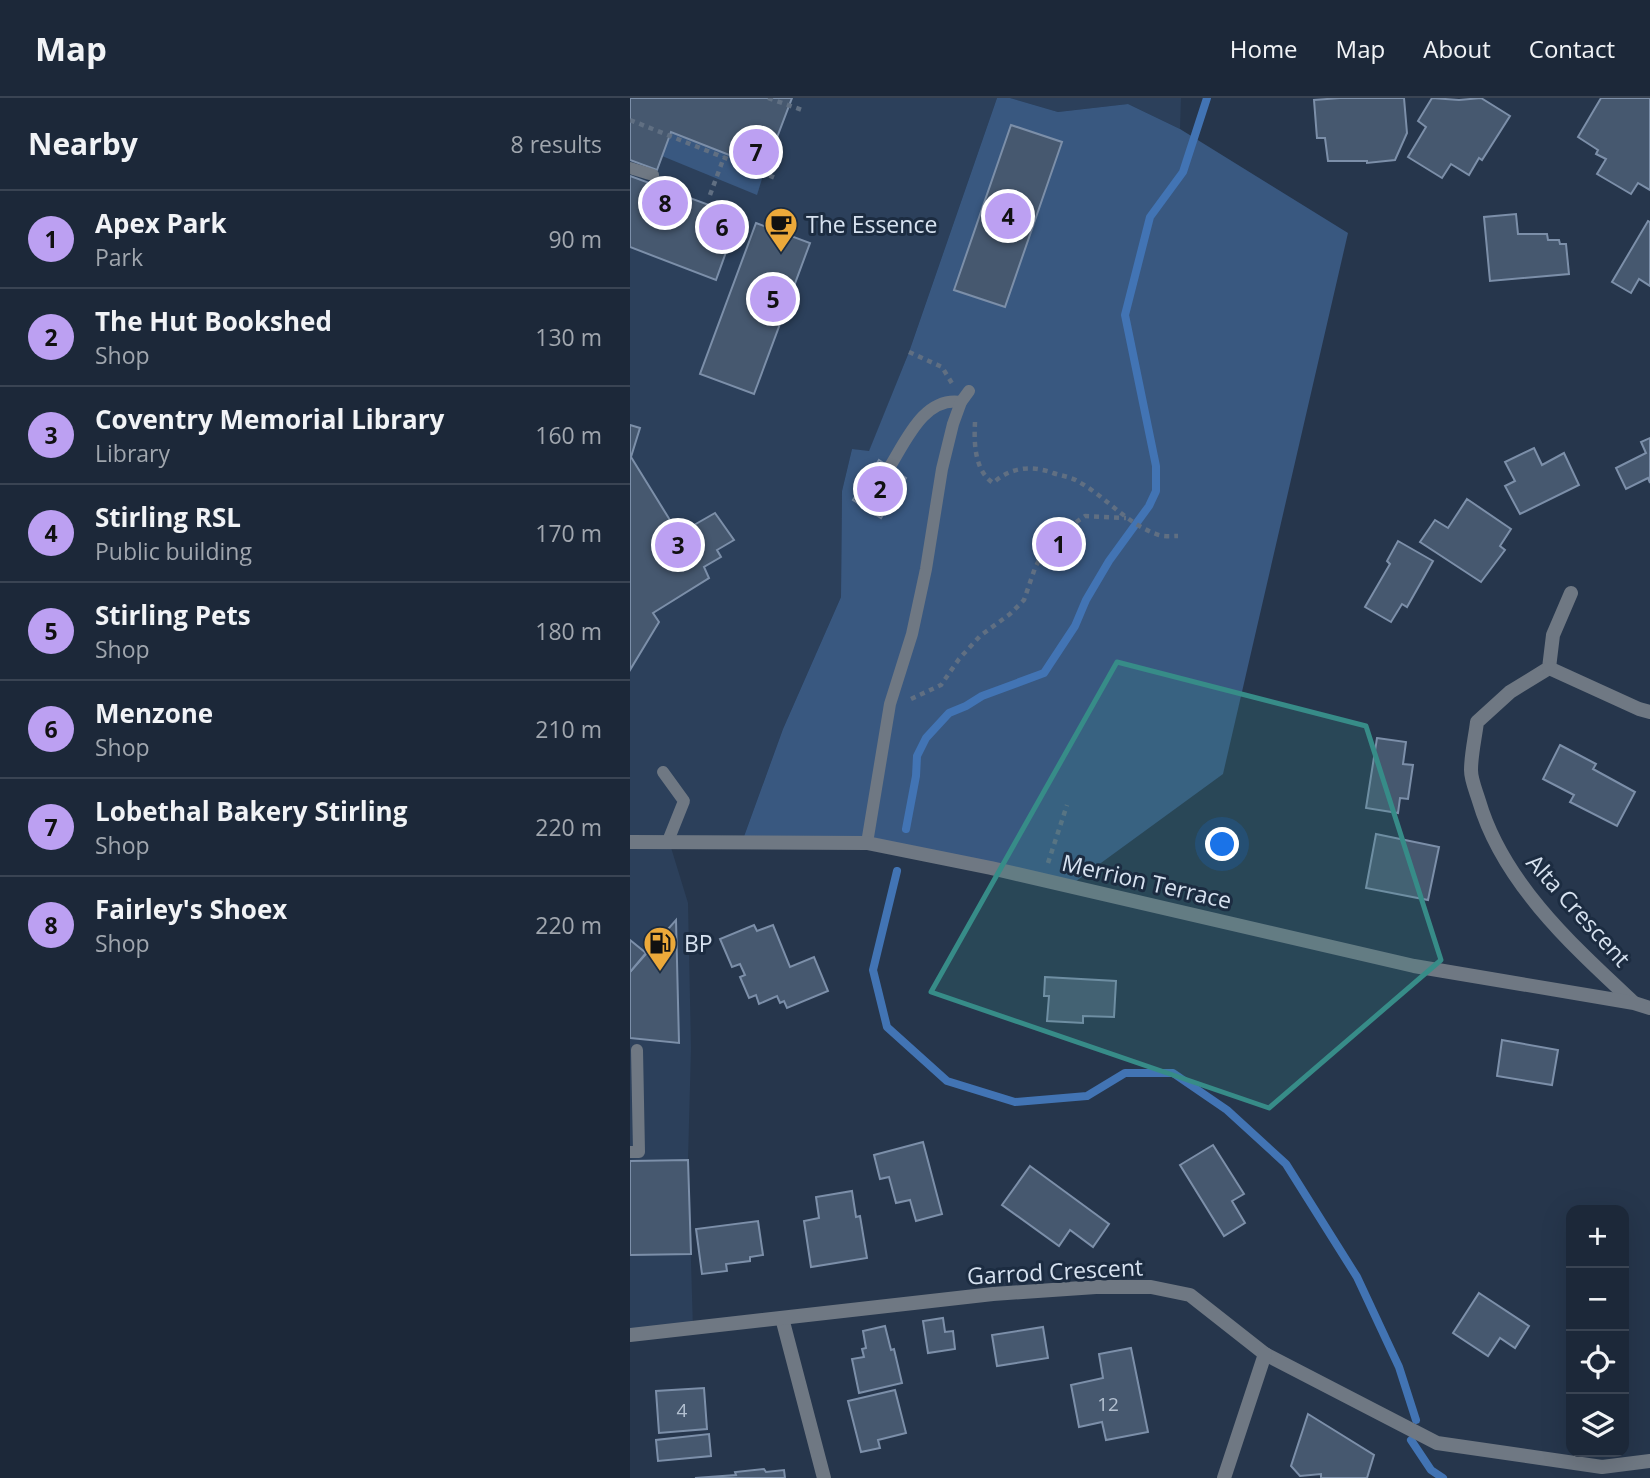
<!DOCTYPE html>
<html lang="en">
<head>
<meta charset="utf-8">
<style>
	body { margin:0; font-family:"Open Sans",sans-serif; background:#293444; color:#f1f3f6 }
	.controls { position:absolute; right:21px; bottom:21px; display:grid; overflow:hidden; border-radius:14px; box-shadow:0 7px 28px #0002 }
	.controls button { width:63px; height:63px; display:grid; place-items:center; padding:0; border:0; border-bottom:2px solid #3a4453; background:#1c2839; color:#f1f3f6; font:35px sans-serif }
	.you { position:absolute; left:593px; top:747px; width:24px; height:24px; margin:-18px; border:5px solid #fff; border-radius:50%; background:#1a73e8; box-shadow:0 0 0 10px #1a73e833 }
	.badge { display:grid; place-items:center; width:46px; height:46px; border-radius:50%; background:#bca0f2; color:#111; font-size:23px; font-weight:700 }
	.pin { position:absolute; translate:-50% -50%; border:4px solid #fff; box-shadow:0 2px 7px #0006 }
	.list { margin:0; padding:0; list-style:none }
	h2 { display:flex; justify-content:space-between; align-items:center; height:91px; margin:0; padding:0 28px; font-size:30px }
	h2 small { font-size:23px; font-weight:400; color:#a0a6ae }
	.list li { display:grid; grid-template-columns:46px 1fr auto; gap:21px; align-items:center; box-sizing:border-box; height:98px; padding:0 28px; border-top:2px solid #3a4453 }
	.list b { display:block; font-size:26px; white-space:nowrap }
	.list p { margin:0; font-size:23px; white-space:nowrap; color:#a0a6ae }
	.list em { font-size:23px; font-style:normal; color:#a0a6ae }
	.icon { flex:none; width:38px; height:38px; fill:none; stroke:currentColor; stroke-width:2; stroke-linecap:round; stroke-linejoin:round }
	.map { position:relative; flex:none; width:1020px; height:1380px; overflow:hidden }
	header { display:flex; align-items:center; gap:42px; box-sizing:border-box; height:98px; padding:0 35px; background:#1c2839; border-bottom:2px solid #3a4453 }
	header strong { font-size:33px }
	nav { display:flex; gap:38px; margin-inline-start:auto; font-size:24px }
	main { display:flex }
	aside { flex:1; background:#1c2839 }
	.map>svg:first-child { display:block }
</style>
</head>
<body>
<header>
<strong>Map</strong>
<nav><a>Home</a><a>Map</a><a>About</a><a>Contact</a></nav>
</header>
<main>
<aside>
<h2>Nearby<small>8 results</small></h2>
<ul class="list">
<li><span class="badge">1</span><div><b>Apex Park</b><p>Park</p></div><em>90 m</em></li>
<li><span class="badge">2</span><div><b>The Hut Bookshed</b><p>Shop</p></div><em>130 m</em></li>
<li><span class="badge">3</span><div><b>Coventry Memorial Library</b><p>Library</p></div><em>160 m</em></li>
<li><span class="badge">4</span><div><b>Stirling RSL</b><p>Public building</p></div><em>170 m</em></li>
<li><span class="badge">5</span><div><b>Stirling Pets</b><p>Shop</p></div><em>180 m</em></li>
<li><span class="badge">6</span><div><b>Menzone</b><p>Shop</p></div><em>210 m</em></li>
<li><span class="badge">7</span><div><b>Lobethal Bakery Stirling</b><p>Shop</p></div><em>220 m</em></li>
<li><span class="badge">8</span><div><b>Fairley's Shoex</b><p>Shop</p></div><em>220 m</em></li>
</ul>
</aside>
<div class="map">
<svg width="1020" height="1380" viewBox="0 0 1020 1380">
	<rect width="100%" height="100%" fill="#26364c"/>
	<!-- built -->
	<g fill="#2c405b">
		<polygon points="0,0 367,0 279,254 239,354 222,351 212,393 211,499 153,631 112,744 39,743 58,805 61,950 58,1062 63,1231 0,1237"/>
		<polygon points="380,0 551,0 550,31 498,6 428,14"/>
	</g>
	<!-- green -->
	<g fill="#395880">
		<polygon points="367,0 380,0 428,14 498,6 550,31 718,135 593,676 438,789 237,745 112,744 153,631 211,499 212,393 222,351 239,353 279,254"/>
		<polygon points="41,34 135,71 127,97 32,58"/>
	</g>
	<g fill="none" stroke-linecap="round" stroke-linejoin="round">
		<!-- stream -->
		<g stroke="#4274b4" stroke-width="8">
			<polyline points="276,731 286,678 287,658 296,640 319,615 336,608 352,598 414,575 445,528 456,502 479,463 519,408 526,393 526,368 495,217 520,119 553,74 577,0"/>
			<polyline points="267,773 243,872 257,929 317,983 385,1004 457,998 495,975 543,975 597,1012 656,1066 727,1179 769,1269 786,1322"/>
			<polyline points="781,1342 801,1372 813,1380"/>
		</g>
	</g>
	<!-- building -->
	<g fill="#46586f" stroke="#7c8fa9" stroke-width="2">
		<polygon points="0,0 162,0 135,71 41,34 27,72 0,62"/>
		<polygon points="710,0 774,0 777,35 765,62 737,65 737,63 698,63 695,40 687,40 684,2"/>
		<polygon points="802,0 829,2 851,0 880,18 852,62 849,60 839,77 821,66 812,80 778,59 796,29 788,23"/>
		<polygon points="971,0 1020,0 1020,92 1008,85 1001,96 967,76 976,61 966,56 968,52 948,39"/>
		<polygon points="381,27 432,44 375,209 324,192"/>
		<polygon points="0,78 109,118 86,182 0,149"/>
		<polygon points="886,116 888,136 917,136 918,142 929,142 930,146 936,146 939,176 860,183 854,119"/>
		<polygon points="1018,123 1020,124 1020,188 1009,181 1001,195 982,184"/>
		<polygon points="126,125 180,145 124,296 70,276"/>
		<polygon points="0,327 10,330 1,359 43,427 51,423 57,431 85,415 104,442 87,452 91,459 74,469 79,480 23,515 29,524 0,572"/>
		<polygon points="1020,340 1020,385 1018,380 996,391 986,370 1016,355 1011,344"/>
		<polygon points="904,350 912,367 934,355 949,387 890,416 875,388 885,383 875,364"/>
		<polygon points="249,362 276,380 251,420 223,402"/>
		<polygon points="837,401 881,431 870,448 875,452 851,484 790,444 805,422 818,430"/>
		<polygon points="768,443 803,463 777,509 772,506 761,524 735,509 760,466 757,463"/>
		<polygon points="747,640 776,644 773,666 783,667 778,701 770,700 768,715 736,710"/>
		<polygon points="930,647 966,666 963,671 1005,694 987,728 940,704 944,697 913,681"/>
		<polygon points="746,736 809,749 798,802 736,790"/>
		<polygon points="46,822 49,945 0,940 0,874"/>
		<polygon points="124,827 127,833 143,827 160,869 184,859 198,893 157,910 154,903 150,905 147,898 129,906 126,897 119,900 110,879 115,877 110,866 102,869 90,841"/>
		<polygon points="0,842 16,855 0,874"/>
		<polygon points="415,879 486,883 484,919 453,918 453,925 417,923 419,898 414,898"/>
		<polygon points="872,942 928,952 922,987 867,978"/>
		<polygon points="293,1044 312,1116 286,1123 280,1102 266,1105 259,1079 250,1081 244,1057"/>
		<polygon points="583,1047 614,1096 602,1103 615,1125 594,1138 550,1067"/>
		<polygon points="58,1062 61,1156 0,1157 0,1063"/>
		<polygon points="400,1068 479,1126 463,1149 440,1132 429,1148 372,1107"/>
		<polygon points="222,1093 226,1119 230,1118 237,1160 181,1169 174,1123 189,1120 186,1099"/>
		<polygon points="128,1123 133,1157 120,1159 120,1163 96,1166 97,1173 72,1176 66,1131"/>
		<polygon points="849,1195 899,1228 885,1250 870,1240 858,1258 823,1235"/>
		<polygon points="313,1220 315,1234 323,1233 325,1251 298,1255 293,1223"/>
		<polygon points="255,1228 261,1252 264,1251 272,1285 229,1295 222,1261 234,1259 232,1251 236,1250 233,1233"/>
		<polygon points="413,1229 418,1260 367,1268 362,1237"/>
		<polygon points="501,1250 518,1334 476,1342 472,1324 449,1329 441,1287 473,1280 469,1256"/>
		<polygon points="74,1290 77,1331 29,1335 26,1293"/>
		<polygon points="265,1292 276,1335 248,1342 250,1350 231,1354 218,1303"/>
		<polygon points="678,1316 744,1357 737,1380 691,1380 691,1376 670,1378 661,1368"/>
		<polygon points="79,1336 81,1358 28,1363 26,1342"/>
		<polygon points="134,1371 136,1374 154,1372 155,1380 65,1380 106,1377 105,1374"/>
	</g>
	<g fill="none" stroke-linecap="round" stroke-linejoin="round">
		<!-- path -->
		<g stroke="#606f82" stroke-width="4.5" stroke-dasharray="5 5" stroke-linecap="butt">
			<polyline points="138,0 175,13"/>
			<polyline points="0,22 148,81"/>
			<polyline points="80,97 94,59"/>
			<polyline points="279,254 312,269 323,287"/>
			<path d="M 345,324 C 344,344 344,372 363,385 C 381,369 401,367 423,375 C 432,378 442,379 449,384 C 476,399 496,425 526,436 C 533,439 541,438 548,438"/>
			<polyline points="281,601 311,587 329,561 350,538 380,516 394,502 405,470 419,443 455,418 496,420"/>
			<polyline points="418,765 437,707"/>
		</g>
		<!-- lane -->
		<g stroke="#6f7883" stroke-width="12">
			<polyline points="0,70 23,77"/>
			<path d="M 259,370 C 276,343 294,298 331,304"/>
			<polyline points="33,674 54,703 38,743"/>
			<polyline points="237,745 260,606 282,536 296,471 312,371 323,326 331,304 339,293"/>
			<polyline points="0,1054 9,1054 7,952"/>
		</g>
		<!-- street -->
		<g stroke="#6f7883" stroke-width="14">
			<path d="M 941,495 L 923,537 L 919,570 L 880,594 L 847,624 C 845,640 841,657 841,672 C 841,682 846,693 849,703 C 873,785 943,848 1003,904"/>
			<polyline points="919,570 1009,611 1020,614"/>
			<polyline points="0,744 237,745 361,770 784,868 1004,905 1020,910"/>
			<polyline points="152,1220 194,1380"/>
			<polyline points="0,1237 363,1196 466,1189 521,1189 560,1197 635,1256 807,1345 972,1369 1020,1363"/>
			<polyline points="594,1380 635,1256"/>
		</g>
	</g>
	<!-- marked area -->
	<path fill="#378c88" fill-opacity="0.2" stroke="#378c88" stroke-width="5" stroke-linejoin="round" d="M 487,564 L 736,628 L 811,862 L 639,1010 L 301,894 Z"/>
	<!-- icons -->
	<defs>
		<symbol id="cafe-pin" viewBox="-11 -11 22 30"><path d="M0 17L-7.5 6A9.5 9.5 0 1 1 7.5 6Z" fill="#eca93a" stroke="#1c2c41"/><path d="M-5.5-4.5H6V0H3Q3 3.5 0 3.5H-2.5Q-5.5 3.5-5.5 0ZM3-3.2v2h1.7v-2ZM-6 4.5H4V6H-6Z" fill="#111"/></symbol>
		<symbol id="fuel-pin" viewBox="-11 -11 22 30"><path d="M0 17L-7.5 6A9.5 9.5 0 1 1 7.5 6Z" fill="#eca93a" stroke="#1c2c41"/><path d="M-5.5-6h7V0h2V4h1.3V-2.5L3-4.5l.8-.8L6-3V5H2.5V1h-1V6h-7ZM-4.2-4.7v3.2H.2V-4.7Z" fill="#111"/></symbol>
	</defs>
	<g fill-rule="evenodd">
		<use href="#cafe-pin" x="132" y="107" width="38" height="52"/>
		<use href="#fuel-pin" x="11" y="826" width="38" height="52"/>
	</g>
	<g text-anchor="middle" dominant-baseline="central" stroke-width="6" stroke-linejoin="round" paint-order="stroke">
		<!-- number labels -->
		<g font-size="19" fill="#b3c0d0">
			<text x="478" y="1306">12</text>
			<text x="52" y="1312">4</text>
		</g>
		<!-- poi labels -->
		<g font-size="23" fill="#d7e2f0" stroke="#1c2c41" text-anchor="start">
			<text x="176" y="126">The Essence</text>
			<text x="54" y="845">BP</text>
		</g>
		<!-- street labels -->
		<g font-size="23" fill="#d7e2f0" stroke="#1c2c41">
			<text transform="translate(517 783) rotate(13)">Merrion Terrace</text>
			<text transform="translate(949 812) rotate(48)">Alta Crescent</text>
			<text transform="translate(425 1173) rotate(-3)">Garrod Crescent</text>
		</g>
	</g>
</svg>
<div class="controls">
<button>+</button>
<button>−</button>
<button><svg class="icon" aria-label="locate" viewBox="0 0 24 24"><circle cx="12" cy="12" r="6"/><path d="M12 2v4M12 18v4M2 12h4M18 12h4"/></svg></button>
<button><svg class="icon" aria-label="layers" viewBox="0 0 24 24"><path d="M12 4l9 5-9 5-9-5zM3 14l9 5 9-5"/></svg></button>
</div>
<div class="you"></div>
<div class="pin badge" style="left:429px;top:446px">1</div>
<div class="pin badge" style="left:250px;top:391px">2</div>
<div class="pin badge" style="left:48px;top:447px">3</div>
<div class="pin badge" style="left:378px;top:118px">4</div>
<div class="pin badge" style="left:143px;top:201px">5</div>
<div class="pin badge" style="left:92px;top:129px">6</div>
<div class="pin badge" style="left:126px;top:54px">7</div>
<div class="pin badge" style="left:35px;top:105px">8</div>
</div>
</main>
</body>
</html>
